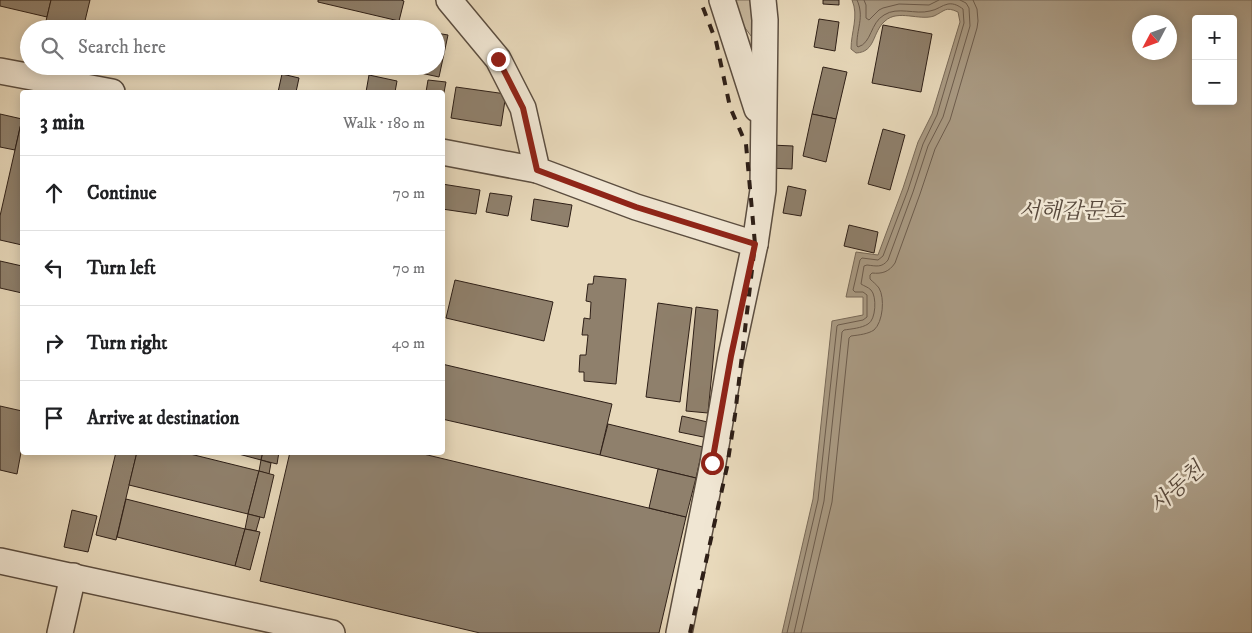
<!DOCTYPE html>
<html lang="en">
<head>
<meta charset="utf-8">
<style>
	body { margin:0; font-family:"IM FELL DW Pica","Noto Serif KR",serif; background:#f2f2f2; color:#202124 }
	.controls { position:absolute; right:15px; top:15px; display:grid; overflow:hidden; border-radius:5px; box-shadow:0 2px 12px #0003 }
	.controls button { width:45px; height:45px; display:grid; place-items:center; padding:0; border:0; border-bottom:1px solid #e0e0e0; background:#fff; color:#202124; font:25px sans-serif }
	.compass { position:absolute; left:1132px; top:15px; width:45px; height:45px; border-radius:50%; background:#fff; box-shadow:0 2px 12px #0003; rotate:229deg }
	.stop { position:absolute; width:15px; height:15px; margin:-11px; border:4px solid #8f2418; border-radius:50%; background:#fff }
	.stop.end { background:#8f2418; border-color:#fff; box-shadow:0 1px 5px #0008 }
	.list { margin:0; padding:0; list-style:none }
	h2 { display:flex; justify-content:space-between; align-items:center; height:65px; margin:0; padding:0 20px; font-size:21px }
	h2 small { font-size:16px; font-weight:400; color:#757577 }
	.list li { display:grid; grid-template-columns:32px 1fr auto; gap:15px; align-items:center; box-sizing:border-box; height:75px; padding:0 20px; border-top:1px solid #e0e0e0 }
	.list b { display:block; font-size:19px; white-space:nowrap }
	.list em { font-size:16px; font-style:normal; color:#757577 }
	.icon { flex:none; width:28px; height:28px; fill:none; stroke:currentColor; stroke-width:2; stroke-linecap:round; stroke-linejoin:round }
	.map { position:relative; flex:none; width:1252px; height:633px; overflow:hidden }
	.search { position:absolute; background:#fff; box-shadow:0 2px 12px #0003; left:20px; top:20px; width:425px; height:55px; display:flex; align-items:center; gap:12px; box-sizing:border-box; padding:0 18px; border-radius:28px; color:#757577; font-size:19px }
	.panel { position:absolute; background:#fff; box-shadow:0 2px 12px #0003; left:20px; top:90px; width:425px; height:365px; border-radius:5px }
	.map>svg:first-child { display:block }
</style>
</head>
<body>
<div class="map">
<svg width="1252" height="633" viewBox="0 0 1252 633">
	<rect width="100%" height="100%" fill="#e8d9bb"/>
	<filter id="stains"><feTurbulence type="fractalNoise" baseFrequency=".004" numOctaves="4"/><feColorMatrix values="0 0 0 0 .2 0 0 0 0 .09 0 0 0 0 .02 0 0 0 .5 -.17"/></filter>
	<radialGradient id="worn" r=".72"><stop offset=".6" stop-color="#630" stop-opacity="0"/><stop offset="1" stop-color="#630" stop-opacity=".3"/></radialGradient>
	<!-- green -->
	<polygon fill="#c8b99f" stroke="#7b6c5b" points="733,0 753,0 754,40 740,21"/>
	<!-- water -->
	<path fill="#a99a83" stroke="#786958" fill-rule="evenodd" d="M 852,0 L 1252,0 L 1252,633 L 782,633 L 813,499 L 832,321 L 863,315 L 863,297 L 846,297 L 856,252 L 878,255 L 903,188 L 918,142 L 932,114 L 960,22 L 958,12 C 945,6 945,11 934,16 C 919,21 898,9 885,21 C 872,32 876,52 856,53 L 851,49 C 851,32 859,16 852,0 ZM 1196,19 L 1233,19 L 1233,101 L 1196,101 ZM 1140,22 L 1170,22 L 1170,52 L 1140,52 Z"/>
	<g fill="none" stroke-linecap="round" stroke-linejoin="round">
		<!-- shore -->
		<g stroke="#6c5c4d" stroke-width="1">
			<polyline points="864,0 866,5 866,18 869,20 879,10 883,8 899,4 929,5 939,0"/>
			<path d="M 787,633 L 818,500 L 837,326 L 838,325 L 863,320 L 867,317 L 867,295 L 863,292 L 855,292 L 853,290 L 860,260 L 862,258 L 878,260 L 883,256 L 908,190 L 923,144 L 937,115 L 964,23 L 963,9 C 959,6 954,3 948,4 C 942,5 937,10 930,11 C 915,15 898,6 884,15 C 870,23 872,43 858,47 L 857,46 C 856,30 865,17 857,0"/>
			<path d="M 794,633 L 824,501 L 842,332 L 844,330 C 851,329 862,328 868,324 C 876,320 877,296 871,290 C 868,287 864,286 861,284 L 864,266 L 867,265 C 876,266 882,268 888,260 L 913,192 L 928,146 L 943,117 L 970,26 L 969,8 L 966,3 L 960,0"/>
			<path d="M 801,633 L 832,502 L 849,338 L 851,336 C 859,335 868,334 874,330 C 883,322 885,298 879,288 C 876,284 873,282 870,279 L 870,275 L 872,273 C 882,274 889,272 895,263 L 920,194 L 935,149 L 950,120 L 977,28 L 978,21 L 977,9 L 973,0"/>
		</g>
	</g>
	<!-- building -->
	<g fill="#8f806c" stroke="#2e1f17">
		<polygon points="0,0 51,0 47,17 0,6"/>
		<polygon points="51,0 90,0 83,29 46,21"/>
		<polygon points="318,0 401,0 404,1 399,21 318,2"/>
		<polygon points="823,0 839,0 839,5 823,4"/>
		<polygon points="819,19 839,22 835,51 814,47"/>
		<polygon points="883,25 932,34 921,92 872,83"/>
		<polygon points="436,33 448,35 439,77 402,69 403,66 436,66"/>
		<polygon points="823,67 847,72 836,119 812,114"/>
		<polygon points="282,74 299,78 296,92 278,92"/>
		<polygon points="369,75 397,81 395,92 366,92"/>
		<polygon points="428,80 446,82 442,103 442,92 426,92"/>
		<polygon points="456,87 506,94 501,126 451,118"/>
		<polygon points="0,114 22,119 15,150 0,147"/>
		<polygon points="812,114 836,119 826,162 803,156"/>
		<polygon points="22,119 22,245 0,240 0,216"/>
		<polygon points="883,129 905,135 890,190 868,184"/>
		<polygon points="771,145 793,146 792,169 769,168"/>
		<polygon points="442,184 480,190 476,214 442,209"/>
		<polygon points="788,186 806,190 801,216 783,213"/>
		<polygon points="490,193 512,196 508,216 486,212"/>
		<polygon points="534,199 572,205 568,227 531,220"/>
		<polygon points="849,225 878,232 874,253 844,246"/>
		<polygon points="0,261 22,266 22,293 0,288"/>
		<polygon points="594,276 626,279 616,384 584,381 584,372 579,372 580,355 586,355 588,335 582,335 584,318 590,319 591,302 586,301 588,284 593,284"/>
		<polygon points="455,280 553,302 544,341 446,318"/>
		<polygon points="658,303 692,308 680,402 646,397"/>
		<polygon points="696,307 718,310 708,413 686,411"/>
		<polygon points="442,364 612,404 600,455 442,419"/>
		<polygon points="0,406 22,411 22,447 17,474 0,470"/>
		<polygon points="682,416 716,424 713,439 679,432"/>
		<polygon points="608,424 703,447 696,478 600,455"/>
		<polygon points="116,452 137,452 116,540 96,535"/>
		<polygon points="137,452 182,452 259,471 248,514 129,485"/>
		<polygon points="231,452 263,452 261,460"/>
		<polygon points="263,452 279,452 277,464 261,460"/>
		<polygon points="290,452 415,452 686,517 659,633 480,633 260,581"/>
		<polygon points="261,460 271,463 269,474 259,471"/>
		<polygon points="658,469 696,478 686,517 649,508"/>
		<polygon points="259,471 274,475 264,518 248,514"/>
		<polygon points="126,499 245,529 235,566 117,537"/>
		<polygon points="72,510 97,516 88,552 64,547"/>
		<polygon points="248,514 260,517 256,531 245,529"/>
		<polygon points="245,529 260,532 250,570 235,566"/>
	</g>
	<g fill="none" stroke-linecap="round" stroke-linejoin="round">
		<defs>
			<g id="minor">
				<polyline points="449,0 498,59 523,108 537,170 636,207 755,244"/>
				<polyline points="722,0 757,109"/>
				<polyline points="0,71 112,92"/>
				<polyline points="442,152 537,170"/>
				<polyline points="0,561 332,633"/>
				<polyline points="60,633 73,576"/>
				<polyline points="679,633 713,463 731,356 755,244 763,190 765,20 763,0"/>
			</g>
		</defs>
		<!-- minor casing -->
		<use href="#minor" stroke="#5c4e40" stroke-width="28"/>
		<!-- minor -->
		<use href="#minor" stroke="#f0e6d3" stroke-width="25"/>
		<!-- rail -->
		<polyline stroke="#2e1f17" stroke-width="4" stroke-dasharray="9 9" stroke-linecap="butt" points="690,633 727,467 735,415 755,244 746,144 730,107 716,41 700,0"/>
	</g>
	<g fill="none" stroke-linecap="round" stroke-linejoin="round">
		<!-- route -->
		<polyline stroke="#8f2418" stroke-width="6" points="498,59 523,108 537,170 636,207 755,244 731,356 712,463"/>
	</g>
	<g text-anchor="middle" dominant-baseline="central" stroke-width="5" stroke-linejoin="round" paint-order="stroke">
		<!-- water labels -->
		<g font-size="22" font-style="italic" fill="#594a3d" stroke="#f0e6d3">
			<text x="1072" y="211">서해갑문호</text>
			<text transform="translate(1177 488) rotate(-42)">사동천</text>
		</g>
	</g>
	<rect width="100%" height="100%" filter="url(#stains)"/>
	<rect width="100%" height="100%" fill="url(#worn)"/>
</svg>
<div class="controls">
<button>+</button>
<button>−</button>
</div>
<svg class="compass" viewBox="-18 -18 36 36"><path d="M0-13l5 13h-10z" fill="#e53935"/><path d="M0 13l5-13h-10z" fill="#757577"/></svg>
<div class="stop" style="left:712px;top:463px"></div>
<div class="stop end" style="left:498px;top:59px"></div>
<div class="search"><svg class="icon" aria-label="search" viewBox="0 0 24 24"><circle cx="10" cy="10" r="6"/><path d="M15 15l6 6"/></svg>Search here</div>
<section class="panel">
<h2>3 min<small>Walk · 180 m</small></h2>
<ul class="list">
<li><svg class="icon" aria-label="ahead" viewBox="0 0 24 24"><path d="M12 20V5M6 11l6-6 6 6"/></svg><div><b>Continue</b></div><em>70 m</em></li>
<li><svg class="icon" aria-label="left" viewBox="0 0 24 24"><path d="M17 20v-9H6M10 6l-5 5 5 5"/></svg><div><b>Turn left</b></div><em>70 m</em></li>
<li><svg class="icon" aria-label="right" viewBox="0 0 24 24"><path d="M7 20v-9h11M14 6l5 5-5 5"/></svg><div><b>Turn right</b></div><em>40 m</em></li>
<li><svg class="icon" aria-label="arrive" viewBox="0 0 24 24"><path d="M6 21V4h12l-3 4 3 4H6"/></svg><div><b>Arrive at destination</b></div></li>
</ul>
</section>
</div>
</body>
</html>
